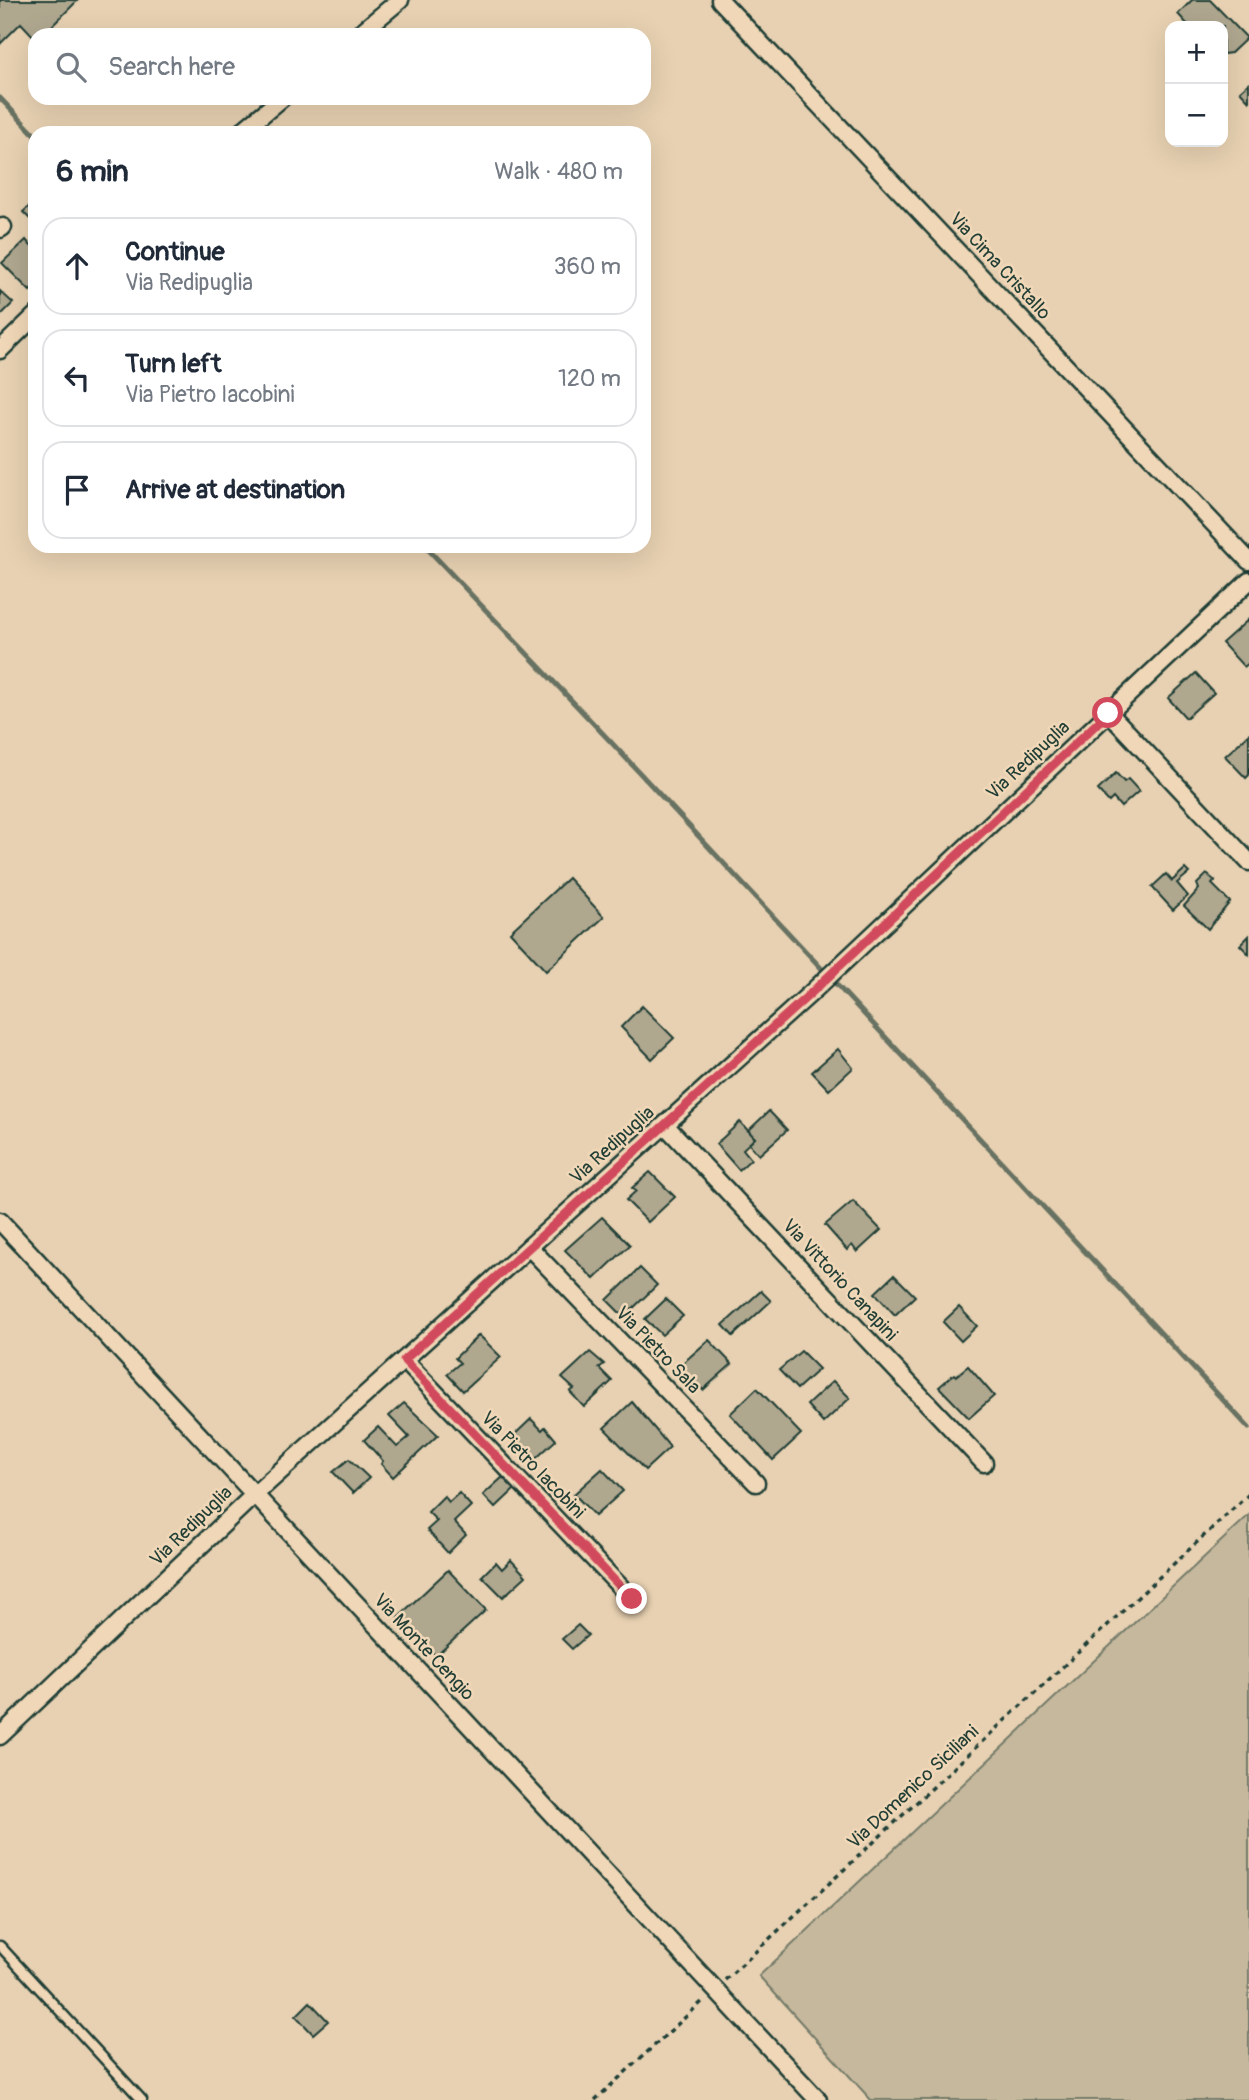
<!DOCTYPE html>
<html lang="en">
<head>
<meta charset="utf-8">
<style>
	body { margin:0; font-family:Pangolin,sans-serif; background:#f2f2f3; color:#1f2937 }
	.controls { position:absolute; right:21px; top:21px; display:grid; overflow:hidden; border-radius:14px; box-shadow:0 7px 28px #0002 }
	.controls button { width:63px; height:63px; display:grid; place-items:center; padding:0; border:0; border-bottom:2px solid #e0e1e3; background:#fff; color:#1f2937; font:35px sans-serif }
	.stop { position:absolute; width:21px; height:21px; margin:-16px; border:5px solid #d1495b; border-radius:50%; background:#fff }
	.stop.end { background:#d1495b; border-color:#fff; box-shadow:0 2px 7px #0008 }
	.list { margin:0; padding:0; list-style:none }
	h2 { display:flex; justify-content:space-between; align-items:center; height:91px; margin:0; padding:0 28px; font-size:30px }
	h2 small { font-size:23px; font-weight:400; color:#747a83 }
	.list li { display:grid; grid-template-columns:46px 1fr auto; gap:21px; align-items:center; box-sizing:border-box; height:98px; margin:0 14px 14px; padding:0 14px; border:2px solid #e0e1e3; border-radius:21px }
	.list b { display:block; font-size:26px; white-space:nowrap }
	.list p { margin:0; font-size:23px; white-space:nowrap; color:#747a83 }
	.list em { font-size:23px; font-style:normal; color:#747a83 }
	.icon { flex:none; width:38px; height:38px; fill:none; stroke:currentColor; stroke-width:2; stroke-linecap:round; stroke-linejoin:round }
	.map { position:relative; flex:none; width:1249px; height:2100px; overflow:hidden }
	.search { position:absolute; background:#fff; box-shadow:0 7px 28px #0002; left:28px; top:28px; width:623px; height:77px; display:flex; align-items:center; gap:18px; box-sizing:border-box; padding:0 24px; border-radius:21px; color:#747a83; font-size:26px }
	.panel { position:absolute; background:#fff; box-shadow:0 7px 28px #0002; left:28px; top:126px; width:623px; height:427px; border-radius:21px }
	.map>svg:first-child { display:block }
</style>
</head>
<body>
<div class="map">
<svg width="1249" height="2100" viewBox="0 0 1249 2100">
	<rect width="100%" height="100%" fill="#e8d1b2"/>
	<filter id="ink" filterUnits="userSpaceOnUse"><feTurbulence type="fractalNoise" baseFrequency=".0143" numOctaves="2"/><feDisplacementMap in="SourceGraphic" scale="14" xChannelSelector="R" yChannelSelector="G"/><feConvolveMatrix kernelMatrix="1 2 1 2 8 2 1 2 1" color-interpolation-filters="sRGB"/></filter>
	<g filter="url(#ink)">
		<!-- green -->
		<polygon fill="#c6b89d" stroke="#727a68" stroke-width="2" points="1249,1515 1249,2100 871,2100 759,1976"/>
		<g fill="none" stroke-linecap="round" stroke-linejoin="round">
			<!-- stream -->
			<g stroke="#687262" stroke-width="5">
				<polyline points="0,98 35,135"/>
				<polyline points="425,546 610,741 1249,1428"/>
			</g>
		</g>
		<!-- building -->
		<g fill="#b0a78f" stroke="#1f3d34" stroke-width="2">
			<polygon points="0,0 78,0 43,35 35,35 35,38 21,23 0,44"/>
			<polygon points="1192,0 1210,0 1247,38 1231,53 1223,54 1223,26 1189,26 1178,14"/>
			<polygon points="1249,83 1249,101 1240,91"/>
			<polygon points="35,201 35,224 23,212"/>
			<polygon points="26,240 31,246 35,244 35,286 30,291 2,263"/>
			<polygon points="0,291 13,303 0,316"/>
			<polygon points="1249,619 1249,663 1244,667 1222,643"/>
			<polygon points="1196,673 1214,693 1186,718 1168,698"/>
			<polygon points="1249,734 1249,775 1246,778 1225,756"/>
			<polygon points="1116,773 1124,782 1128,779 1139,791 1121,807 1113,798 1109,802 1098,790"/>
			<polygon points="1185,869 1189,873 1177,883 1188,896 1173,910 1152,887 1166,874 1172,881"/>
			<polygon points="1207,874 1215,881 1212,884 1230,902 1208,929 1184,906 1199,889 1197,884"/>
			<polygon points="568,878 604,917 546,971 510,932"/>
			<polygon points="1249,936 1249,954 1240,945"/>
			<polygon points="642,1006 674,1038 652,1059 621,1027"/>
			<polygon points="838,1049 853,1068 829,1090 812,1072"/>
			<polygon points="769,1111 787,1130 759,1155 749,1144 755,1138 748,1131"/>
			<polygon points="740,1122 755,1138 743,1149 751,1159 739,1170 716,1144"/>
			<polygon points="650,1172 675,1197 648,1222 626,1200 636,1191 632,1188"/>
			<polygon points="853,1201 881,1230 857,1252 852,1245 847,1250 825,1225"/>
			<polygon points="602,1217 630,1245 594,1279 565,1250"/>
			<polygon points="640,1268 657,1285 624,1317 607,1300"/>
			<polygon points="894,1275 915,1296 895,1315 875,1293"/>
			<polygon points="761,1291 771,1301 733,1336 723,1325"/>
			<polygon points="666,1299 683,1316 662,1335 645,1319"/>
			<polygon points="959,1307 977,1326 961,1341 943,1322"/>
			<polygon points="479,1335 501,1357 463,1391 447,1374 460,1363 455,1358"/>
			<polygon points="709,1340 732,1364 703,1390 692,1379 689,1382 676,1369"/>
			<polygon points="801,1351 819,1369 797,1389 779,1370"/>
			<polygon points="590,1352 604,1364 599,1368 612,1381 584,1407 570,1392 574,1389 562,1378"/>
			<polygon points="968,1366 994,1396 969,1418 939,1387 954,1374 956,1376"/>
			<polygon points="833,1381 850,1398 823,1423 807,1405"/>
			<polygon points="757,1388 801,1434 773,1460 730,1414"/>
			<polygon points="632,1402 670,1447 645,1470 604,1428"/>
			<polygon points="404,1403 438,1435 393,1477 381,1464 383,1461 364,1440 378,1427 397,1447 409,1437 389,1416"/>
			<polygon points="531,1419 542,1430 545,1427 556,1440 531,1463 510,1439"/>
			<polygon points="349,1459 369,1478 353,1493 333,1472"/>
			<polygon points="602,1469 623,1491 595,1516 574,1494"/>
			<polygon points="503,1477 515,1489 495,1508 483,1495"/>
			<polygon points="459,1493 471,1506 454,1522 466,1535 448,1553 427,1530 437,1521 428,1512 444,1496 449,1502"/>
			<polygon points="511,1560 526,1576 503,1597 482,1576 496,1562 502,1569"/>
			<polygon points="448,1570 486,1610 436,1656 398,1617"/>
			<polygon points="578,1625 588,1635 572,1649 562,1639"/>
			<polygon points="310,2002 328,2021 313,2034 296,2016"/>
		</g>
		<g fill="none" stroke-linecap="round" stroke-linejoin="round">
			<defs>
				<polyline id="lane" points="0,1946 142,2100"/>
				<g id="street">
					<polyline points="720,0 1249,561"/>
					<polyline points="358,35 400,0"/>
					<polyline points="240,133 282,98"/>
					<polyline points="0,229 3,227"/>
					<polyline points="0,350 35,316"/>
					<polyline points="1109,713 1249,862"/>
					<polyline points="665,1125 984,1463"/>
					<polyline points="0,1221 818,2100"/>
					<polyline points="529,1247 756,1483"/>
					<polyline points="404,1360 632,1599"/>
					<polyline points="0,1736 254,1495 811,993 1249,581"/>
				</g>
			</defs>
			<!-- lane casing -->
			<use href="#lane" stroke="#1f3d34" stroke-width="13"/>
			<!-- street casing -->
			<use href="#street" stroke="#1f3d34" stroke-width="21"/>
			<!-- path -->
			<g stroke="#1f3d34" stroke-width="3.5" stroke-dasharray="5 5" stroke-linecap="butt">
				<polyline points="725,1980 1249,1494"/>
				<polyline points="595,2100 704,2000"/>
			</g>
			<!-- lane -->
			<use href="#lane" stroke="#f0d7b7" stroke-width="8"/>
			<!-- street -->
			<use href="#street" stroke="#f0d7b7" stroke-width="16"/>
		</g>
	</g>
	<g fill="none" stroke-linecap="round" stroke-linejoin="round" filter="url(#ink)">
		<!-- route -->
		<polyline stroke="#d1495b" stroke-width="9" points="632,1599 404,1360 811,993 1108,713"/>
	</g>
	<g text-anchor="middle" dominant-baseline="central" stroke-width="5" stroke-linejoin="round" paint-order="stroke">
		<!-- street labels -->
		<g font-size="19" fill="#1f3d34" stroke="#f0d7b7">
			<text transform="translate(1000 266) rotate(47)">Via Cima Cristallo</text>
			<text transform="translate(1028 760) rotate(-43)">Via Redipuglia</text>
			<text transform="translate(612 1145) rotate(-42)">Via Redipuglia</text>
			<text transform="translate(840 1280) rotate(47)">Via Vittorio Canapini</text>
			<text transform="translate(658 1350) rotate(46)">Via Pietro Sala</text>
			<text transform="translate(533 1465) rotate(46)">Via Pietro Iacobini</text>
			<text transform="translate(191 1526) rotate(-44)">Via Redipuglia</text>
			<text transform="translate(424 1647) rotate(47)">Via Monte Cengio</text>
			<text transform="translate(913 1787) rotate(-43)">Via Domenico Siciliani</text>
		</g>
	</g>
</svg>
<div class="controls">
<button>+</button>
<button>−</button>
</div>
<div class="stop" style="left:1108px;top:713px"></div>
<div class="stop end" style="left:632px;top:1599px"></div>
<div class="search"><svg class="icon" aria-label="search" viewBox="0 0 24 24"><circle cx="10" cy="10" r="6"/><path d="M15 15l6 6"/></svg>Search here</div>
<section class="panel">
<h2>6 min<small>Walk · 480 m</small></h2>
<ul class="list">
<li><svg class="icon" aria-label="ahead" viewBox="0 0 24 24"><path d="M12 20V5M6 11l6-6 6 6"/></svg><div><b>Continue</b><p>Via Redipuglia</p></div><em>360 m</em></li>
<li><svg class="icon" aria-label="left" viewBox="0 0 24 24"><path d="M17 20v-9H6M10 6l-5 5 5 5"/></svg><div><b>Turn left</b><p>Via Pietro Iacobini</p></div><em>120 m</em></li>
<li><svg class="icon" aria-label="arrive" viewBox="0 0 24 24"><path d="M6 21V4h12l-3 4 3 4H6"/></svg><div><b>Arrive at destination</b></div></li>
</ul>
</section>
</div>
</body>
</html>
